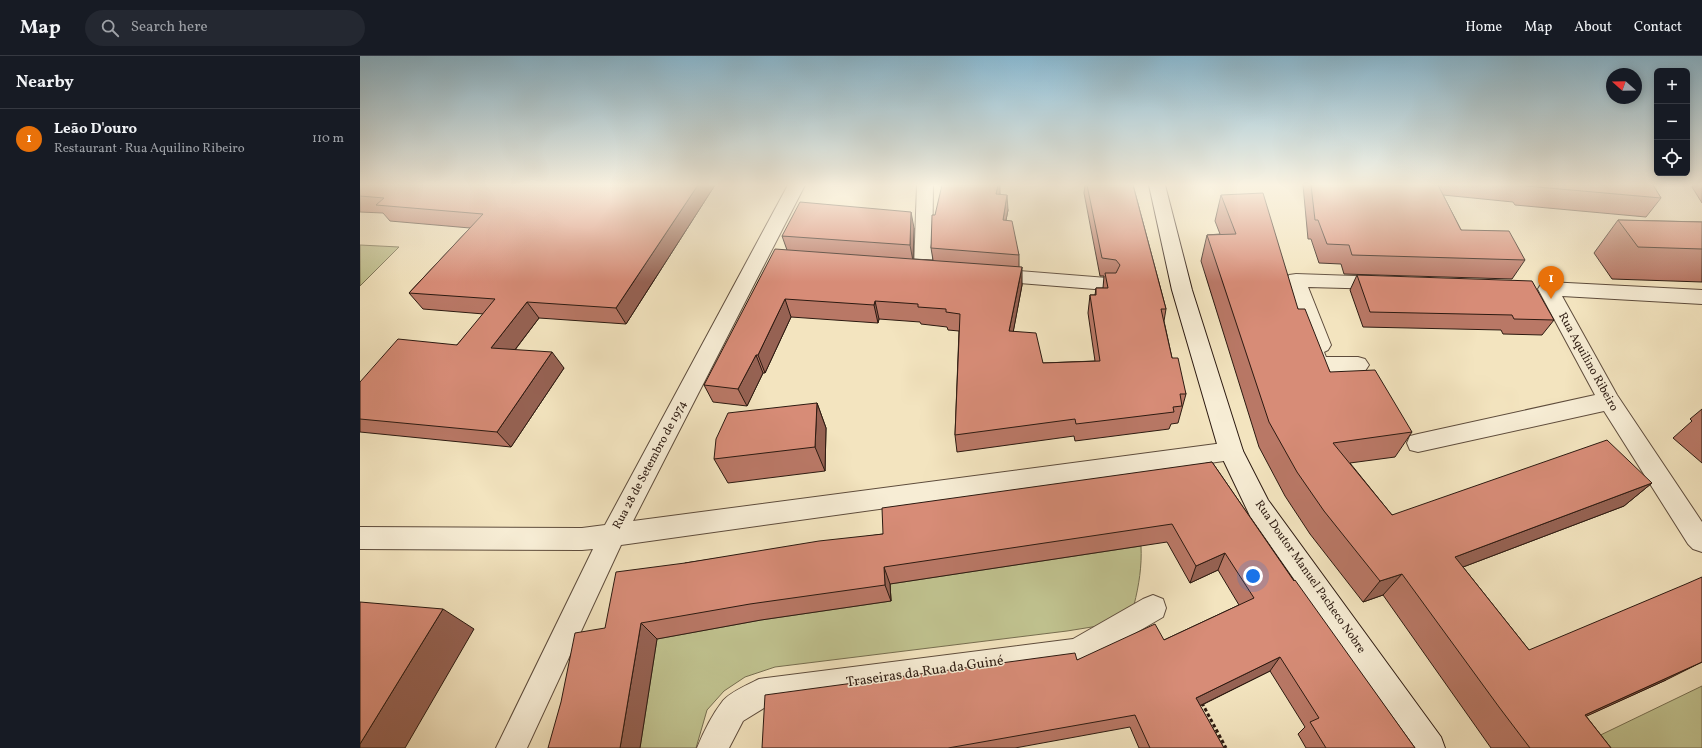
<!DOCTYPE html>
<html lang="en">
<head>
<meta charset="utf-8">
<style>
	body { margin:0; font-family:Vollkorn,serif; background:#242831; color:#f1f3f6 }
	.controls { position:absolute; right:12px; top:12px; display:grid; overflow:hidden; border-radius:6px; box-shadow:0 2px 10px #0003 }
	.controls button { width:36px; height:36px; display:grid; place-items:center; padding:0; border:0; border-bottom:1px solid #363941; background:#171b24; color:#f1f3f6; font:20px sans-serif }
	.compass { position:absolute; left:1246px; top:12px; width:36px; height:36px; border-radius:50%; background:#171b24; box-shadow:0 2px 10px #0003; rotate:290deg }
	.you { position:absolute; left:893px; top:520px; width:14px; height:14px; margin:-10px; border:3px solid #fff; border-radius:50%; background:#1a73e8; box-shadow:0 0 0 6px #1a73e833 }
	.badge { display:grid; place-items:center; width:26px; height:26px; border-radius:50%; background:#2563eb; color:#fff; font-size:13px; font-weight:700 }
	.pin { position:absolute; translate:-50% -33px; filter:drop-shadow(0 1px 2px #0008) }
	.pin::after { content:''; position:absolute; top:21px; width:14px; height:12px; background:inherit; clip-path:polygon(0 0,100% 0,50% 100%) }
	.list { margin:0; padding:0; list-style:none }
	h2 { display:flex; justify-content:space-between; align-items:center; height:52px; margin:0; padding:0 16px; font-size:17px }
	h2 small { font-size:13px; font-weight:400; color:#9ea1a6 }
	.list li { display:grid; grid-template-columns:26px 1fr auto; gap:12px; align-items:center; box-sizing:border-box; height:60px; padding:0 16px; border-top:1px solid #363941 }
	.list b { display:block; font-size:15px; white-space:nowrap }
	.list p { margin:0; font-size:13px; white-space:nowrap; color:#9ea1a6 }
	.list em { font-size:13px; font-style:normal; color:#9ea1a6 }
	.icon { flex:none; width:22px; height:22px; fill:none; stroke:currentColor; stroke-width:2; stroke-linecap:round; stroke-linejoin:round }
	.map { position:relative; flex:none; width:1342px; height:692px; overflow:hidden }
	header { display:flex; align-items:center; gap:24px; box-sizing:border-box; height:56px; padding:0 20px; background:#171b24; border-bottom:1px solid #363941 }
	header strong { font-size:19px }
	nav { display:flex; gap:22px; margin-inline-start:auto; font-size:14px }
	.search { width:280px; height:36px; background:#242831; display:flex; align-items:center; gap:10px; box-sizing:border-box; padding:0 14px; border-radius:22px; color:#9ea1a6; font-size:15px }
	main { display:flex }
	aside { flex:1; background:#171b24 }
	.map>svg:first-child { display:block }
</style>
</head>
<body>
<header>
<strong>Map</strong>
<div class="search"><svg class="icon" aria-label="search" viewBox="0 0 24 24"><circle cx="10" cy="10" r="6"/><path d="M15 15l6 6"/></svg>Search here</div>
<nav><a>Home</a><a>Map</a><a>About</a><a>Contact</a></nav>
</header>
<main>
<aside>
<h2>Nearby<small></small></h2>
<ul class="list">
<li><span class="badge" style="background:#e8710a">1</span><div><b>Leão D'ouro</b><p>Restaurant · Rua Aquilino Ribeiro</p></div><em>110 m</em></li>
</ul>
</aside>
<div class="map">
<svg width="1342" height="692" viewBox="0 0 1342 692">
	<rect width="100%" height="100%" fill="#f3e4bf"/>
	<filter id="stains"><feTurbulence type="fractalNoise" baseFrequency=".005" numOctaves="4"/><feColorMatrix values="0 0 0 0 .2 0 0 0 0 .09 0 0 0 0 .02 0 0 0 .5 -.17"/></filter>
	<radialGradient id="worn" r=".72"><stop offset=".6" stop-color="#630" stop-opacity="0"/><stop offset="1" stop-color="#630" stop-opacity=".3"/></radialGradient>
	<!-- green -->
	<g fill="#c0c28f" stroke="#766e50">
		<polygon points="0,189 39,191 0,230"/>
		<path d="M 781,490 C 782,510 779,529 774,549 L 738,570 L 707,575 L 415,611 L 385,621 L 364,635 L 347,654 L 336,692 L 280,692 L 297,583 L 401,564 L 531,545 L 530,528 Z"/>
		<polygon points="1342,630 1342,692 1228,692 1224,687"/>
	</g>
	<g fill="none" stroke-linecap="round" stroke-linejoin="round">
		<defs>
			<g id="street">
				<polygon points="428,129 445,129 273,465 871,386 879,388 883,395 879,402 871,404 261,489 167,692 136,692 233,493 222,494 0,493 0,471 222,472 245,469"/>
				<polygon points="557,129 573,129 572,214 570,218 563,220 556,218 554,214"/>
				<polygon points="633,213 747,222 754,223 757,228 754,233 747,234 633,225 626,223 624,219 626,215"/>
				<path d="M 936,218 L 1023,221 L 1030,222 L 1033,227 L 1030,232 L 1023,233 L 948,231 L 971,289 L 968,294 L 964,296 L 966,301 L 998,301 L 1005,303 L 1009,309 L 1005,315 C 990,319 967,319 952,315 L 942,292 L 945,287 L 949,285 L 926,224 L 929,219 Z"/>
				<polygon points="1188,226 1342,234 1342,248 1202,240 1257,339 1342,466 1342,496 1333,493 1328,488 1244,355 1058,396 1050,394 1047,387 1050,380 1058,378 1235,339 1178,233 1181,228"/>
				<path d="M 793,539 L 803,543 L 806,552 L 803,561 L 726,606 L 716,610 L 404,652 L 383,665 L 369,692 L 337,692 C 343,677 352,659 362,646 C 368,637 389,628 399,623 L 713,583 L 783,543 Z"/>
			</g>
			<polygon id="secondary" points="789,129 805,129 832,234 883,395 908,444 1081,681 1085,692 1052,692 890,460 859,395 812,234"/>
		</defs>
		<!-- street casing -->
		<use href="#street" stroke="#5e4c3c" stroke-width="2"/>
		<!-- secondary casing -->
		<use href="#secondary" stroke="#2c1a11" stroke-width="2"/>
		<!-- path -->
		<polyline stroke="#2c1a11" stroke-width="3" stroke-dasharray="3.5 2.5" stroke-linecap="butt" points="842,647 866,692"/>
		<!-- street -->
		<use href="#street" fill="#f7edd5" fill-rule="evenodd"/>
		<!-- secondary -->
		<use href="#secondary" fill="#f7edd5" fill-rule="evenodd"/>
	</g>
	<!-- wall -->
	<g fill="#b97866" stroke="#2c1a11">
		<polygon points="0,129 355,129 266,268 179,262 155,294 204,312 151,391 0,376 0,326 97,289 124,258 63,253 49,237 110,172 30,165 23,157 0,156"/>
		<polygon points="725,129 773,129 806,253 804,265 812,302 826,338 818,367 811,368 809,373 715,385 714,380 597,396 595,379 599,275 588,274 587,271 561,268 560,266 519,263 518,267 431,261 405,317 403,317 387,350 353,346 344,329 427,194 422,180 554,172 553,203 573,204 571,192 575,159 640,137 640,139 648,154 646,164 659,199 659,211 662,229 653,276 683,307 735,305 728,257 730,239 735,239 736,232 743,232 744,220 740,220 724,137"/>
		<polygon points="943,129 1293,129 1301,142 1286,161 1155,149 1153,146 1083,139 1101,174 1165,204 1152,223 984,218 981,208 959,207 951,183 948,183"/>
		<polygon points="1333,129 1342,129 1342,147 1332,131"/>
		<polygon points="861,139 938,253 970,316 1052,376 1035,401 990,407 1032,459 1292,427 1264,450 1103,511 1169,594 1306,624 1226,660 1251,692 1131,692 1023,539 1003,546 950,478 925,440 899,391 841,205 847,179 860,178 855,165"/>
		<polygon points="1258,164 1342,166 1342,226 1252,223 1234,197"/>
		<polygon points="997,219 1194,264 1182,279 1143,278 1141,274 1003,271 990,234"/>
		<polygon points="457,347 466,372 465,415 368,427 354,403"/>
		<polygon points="1342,353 1342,407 1313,382 1332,365 1330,363"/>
		<polygon points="852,406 934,525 1055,692 946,692 938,678 945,671 910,615 840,650 864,692 779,692 770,671 655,692 402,692 717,604 804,584 879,549 858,514 830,527 807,486 530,528 531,545 401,564 297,583 245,572 325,507 523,478"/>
	</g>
	<!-- shaded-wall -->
	<g fill="#966253" stroke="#2c1a11">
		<polygon points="338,129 355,129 266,268 256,252"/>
		<polygon points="638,129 640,129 640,137 637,154 636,138"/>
		<polygon points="647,139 648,154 643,179 643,164"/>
		<polygon points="551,156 554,172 553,205 550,189"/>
		<polygon points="662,211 662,229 650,293 649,275"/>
		<polygon points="425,243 431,261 405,317 398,299"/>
		<polygon points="515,245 519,263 518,267 514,249"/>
		<polygon points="167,246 179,262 144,308 131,292"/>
		<polygon points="192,296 204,312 151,391 137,376"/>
		<polygon points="396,299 403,317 387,350 378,333"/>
		<polygon points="457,347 466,372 465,415 455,391"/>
		<polygon points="1292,427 1264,450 1074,522 1095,501"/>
		<polygon points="865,497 858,514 830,527 836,510"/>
		<polygon points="524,511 530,528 531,545 525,529"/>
		<polygon points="1042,518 1023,539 1003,546 1020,525"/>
		<polygon points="83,553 114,573 45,692 0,692 0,688"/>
		<polygon points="281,567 297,583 280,692 260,692"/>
		<polygon points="920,601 910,615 829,655 836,642"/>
		<polygon points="1342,606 1306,624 1194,675 1225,659"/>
	</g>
	<!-- building -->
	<g fill="#d78c77" stroke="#2c1a11">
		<polygon points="0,129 338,129 256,252 167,246 131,292 192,296 137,376 0,363 0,326 38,283 97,289 135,243 49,237 123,158 16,149 24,142 0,140"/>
		<polygon points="582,129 638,129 636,138 647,139 643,164 652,165 659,199 571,192 572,159 575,159"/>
		<polygon points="727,129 773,129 806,253 801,253 812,302 818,302 826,338 820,338 822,350 813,351 814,356 716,368 715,363 595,379 600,258 586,256 586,253 558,251 558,248 515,245 514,249 425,243 398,299 396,299 378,333 344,329 415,193 662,211 649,275 676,277 683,307 740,305 730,239 736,239 736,232 748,232 745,217 756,217 760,209 756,204 742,202"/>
		<polygon points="951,129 1078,129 1101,174 1149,175 1165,204 992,199 989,189 967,188 958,164 955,164"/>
		<polygon points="1166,129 1293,129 1301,142 1166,130"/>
		<polygon points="903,137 938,253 945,253 970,316 1015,314 1052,376 973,387 1032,459 1247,384 1292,427 1095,501 1169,594 1326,528 1342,521 1342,606 1225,659 1251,692 1170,692 1139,651 1042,518 1020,525 964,455 937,416 909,366 847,179 876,178 861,139"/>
		<polygon points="440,146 551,156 550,189 422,180"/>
		<polygon points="1258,164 1342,166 1342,193 1278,191"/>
		<polygon points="997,219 1172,225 1194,264 1154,263 1152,259 1010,256"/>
		<polygon points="457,347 455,391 354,403 356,383 368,357"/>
		<polygon points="852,406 934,525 935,524 1055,692 966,692 950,666 959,662 920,601 836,642 864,692 790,692 775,659 588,692 402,692 405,639 715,597 717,604 795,568 804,584 894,542 865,497 836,510 812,468 524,511 525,529 390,548 281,567 260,692 188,692 201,646 215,577 245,572 256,516 325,507 459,485 523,478 522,452"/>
		<polygon points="0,546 83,553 0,688"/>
	</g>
	<!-- sky -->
	<linearGradient id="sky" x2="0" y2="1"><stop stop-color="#89b8d0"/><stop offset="0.57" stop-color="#faf3e2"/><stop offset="1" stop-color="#faf3e2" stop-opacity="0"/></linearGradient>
	<rect width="1342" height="226" fill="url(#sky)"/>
	<g text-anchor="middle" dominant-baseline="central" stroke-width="3" stroke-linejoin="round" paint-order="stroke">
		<!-- street labels -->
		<g font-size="12" fill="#2c1a11" stroke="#f7edd5">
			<text transform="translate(1228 306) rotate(61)">Rua Aquilino Ribeiro</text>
			<text transform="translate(290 409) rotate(-62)">Rua 28 de Setembro de 1974</text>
			<text transform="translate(950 521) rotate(55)">Rua Doutor Manuel Pacheco Nobre</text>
		</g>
		<!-- near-street labels -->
		<g font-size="14" fill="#2c1a11" stroke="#f7edd5">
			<text transform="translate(565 616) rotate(-8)">Traseiras da Rua da Guiné</text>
		</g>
	</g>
	<rect width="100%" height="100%" filter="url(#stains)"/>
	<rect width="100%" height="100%" fill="url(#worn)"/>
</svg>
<div class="controls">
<button>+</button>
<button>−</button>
<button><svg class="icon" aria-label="locate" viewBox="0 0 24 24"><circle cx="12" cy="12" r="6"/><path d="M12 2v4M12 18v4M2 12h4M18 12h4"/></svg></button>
</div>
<svg class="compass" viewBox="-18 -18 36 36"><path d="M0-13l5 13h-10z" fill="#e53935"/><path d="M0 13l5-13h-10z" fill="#9ea1a6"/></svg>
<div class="you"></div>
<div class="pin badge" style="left:1191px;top:243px;background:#e8710a">1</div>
</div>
</main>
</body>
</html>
